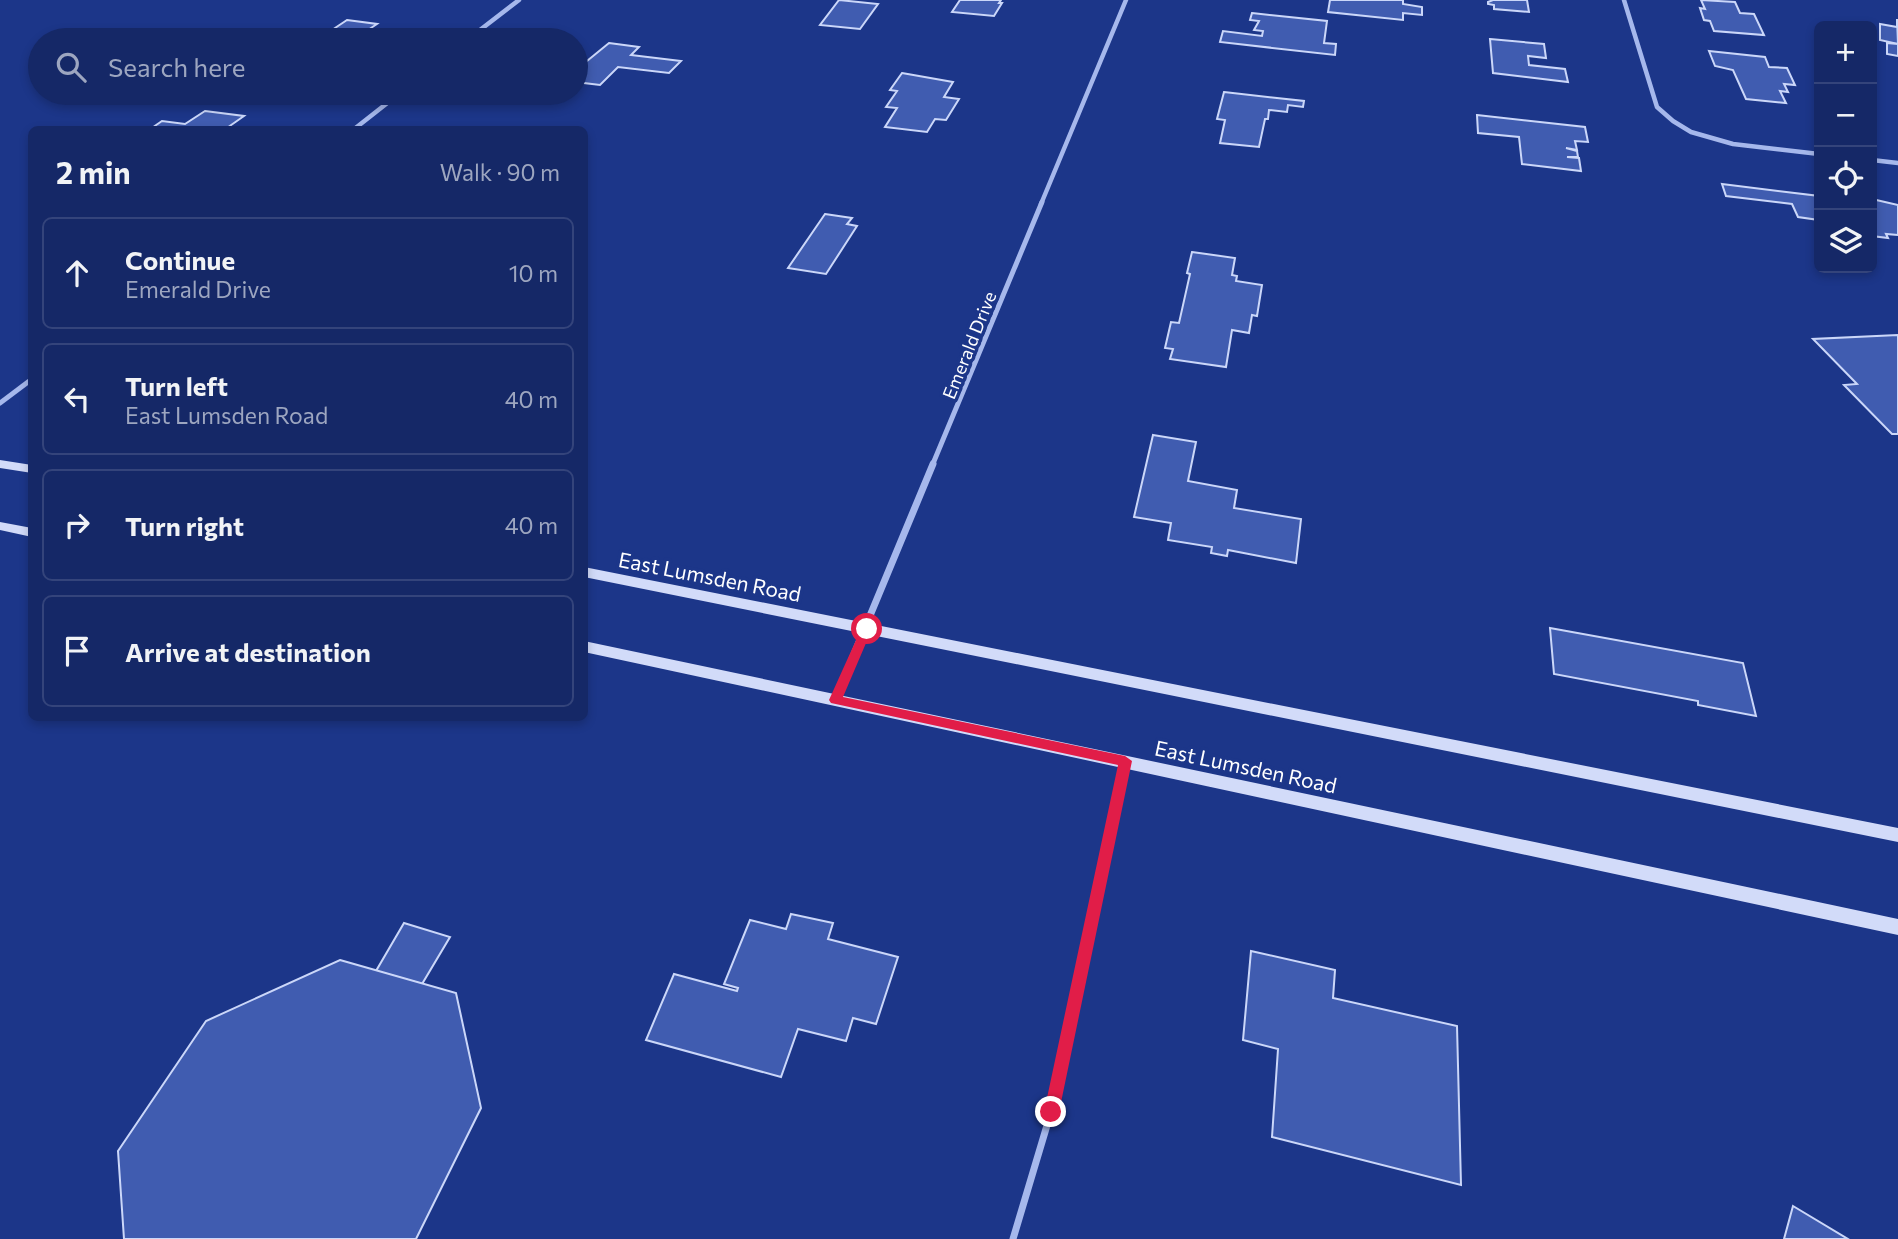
<!DOCTYPE html>
<html lang="en">
<head>
<meta charset="utf-8">
<style>
	body { margin:0; font-family:Commissioner,sans-serif; background:#1e306d; color:#f1f3f6 }
	.controls { position:absolute; right:21px; top:21px; display:grid; overflow:hidden; border-radius:10px; box-shadow:0 4px 10px #0003 }
	.controls button { width:63px; height:63px; display:grid; place-items:center; padding:0; border:0; border-bottom:2px solid #34447b; background:#152867; color:#f1f3f6; font:35px sans-serif }
	.stop { position:absolute; width:21px; height:21px; margin:-16px; border:5px solid #e11d48; border-radius:50%; background:#fff }
	.stop.end { background:#e11d48; border-color:#fff; box-shadow:0 2px 7px #0008 }
	.list { margin:0; padding:0; list-style:none }
	h2 { display:flex; justify-content:space-between; align-items:center; height:91px; margin:0; padding:0 28px; font-size:30px }
	h2 small { font-size:23px; font-weight:400; color:#9da6c0 }
	.list li { display:grid; grid-template-columns:46px 1fr auto; gap:21px; align-items:center; box-sizing:border-box; height:112px; margin:0 14px 14px; padding:0 14px; border:2px solid #34447b; border-radius:10px }
	.list b { display:block; font-size:26px; white-space:nowrap }
	.list p { margin:0; font-size:23px; white-space:nowrap; color:#9da6c0 }
	.list em { font-size:23px; font-style:normal; color:#9da6c0 }
	.icon { flex:none; width:38px; height:38px; fill:none; stroke:currentColor; stroke-width:2; stroke-linecap:round; stroke-linejoin:round }
	.map { position:relative; flex:none; width:1898px; height:1239px; overflow:hidden }
	.search { position:absolute; background:#152867; box-shadow:0 4px 10px #0003; left:28px; top:28px; width:560px; height:77px; display:flex; align-items:center; gap:18px; box-sizing:border-box; padding:0 24px; border-radius:38px; color:#9da6c0; font-size:26px }
	.panel { position:absolute; background:#152867; box-shadow:0 4px 10px #0003; left:28px; top:126px; width:560px; height:595px; border-radius:10px }
	.map>svg:first-child { display:block }
</style>
</head>
<body>
<div class="map">
<svg width="1898" height="1239" viewBox="0 0 1898 1239">
	<rect width="100%" height="100%" fill="#1c3689"/>
	<!-- building -->
	<g fill="#405cb0" stroke="#cbd7f9" stroke-width="2">
		<polygon points="839,0 878,4 860,29 820,25"/>
		<polygon points="960,0 1001,0 999,3 1002,3 994,16 952,12"/>
		<polygon points="1330,0 1403,0 1403,4 1422,7 1422,15 1403,13 1403,20 1328,12"/>
		<polygon points="1493,0 1527,0 1529,12 1494,9 1494,5 1488,4 1488,2"/>
		<polygon points="1701,0 1735,2 1740,13 1754,14 1764,35 1714,31 1710,21 1704,20 1700,8 1705,9"/>
		<polygon points="1252,13 1327,21 1324,43 1336,44 1335,55 1220,42 1223,31 1262,36 1263,31 1254,30 1259,21 1250,20"/>
		<polygon points="1897,19 1898,44 1880,40 1880,24 1897,27"/>
		<polygon points="347,20 377,24 356,38 359,39 357,40 302,40 311,35 323,36"/>
		<polygon points="1490,39 1544,44 1546,58 1528,56 1529,65 1565,69 1568,82 1493,73"/>
		<polygon points="609,43 639,47 631,55 681,61 669,73 618,67 600,85 576,82 576,70"/>
		<polygon points="1887,43 1898,44 1898,56 1887,54"/>
		<polygon points="1709,51 1765,57 1769,67 1787,68 1795,85 1784,84 1788,92 1780,91 1786,103 1746,99 1733,70 1715,66"/>
		<polygon points="902,73 953,82 944,97 959,99 946,120 935,119 927,132 885,127 897,108 886,107 897,91 890,90"/>
		<polygon points="1224,92 1304,101 1303,107 1288,105 1287,112 1269,110 1268,119 1265,119 1259,147 1220,143 1225,120 1217,119"/>
		<polygon points="205,111 244,116 224,130 149,130 162,121 185,124"/>
		<polygon points="1477,115 1585,127 1588,142 1575,141 1577,150 1566,148 1577,151 1578,157 1567,157 1579,158 1581,171 1522,164 1519,137 1478,133"/>
		<polygon points="1722,184 1819,196 1819,220 1798,217 1792,204 1726,196"/>
		<polygon points="1872,199 1898,205 1898,235 1886,234 1888,238 1872,236"/>
		<polygon points="825,214 852,218 847,224 857,226 826,274 788,268"/>
		<polygon points="1192,252 1235,258 1232,275 1237,276 1236,281 1262,285 1257,316 1252,315 1249,333 1232,330 1226,367 1170,359 1173,349 1165,348 1171,322 1179,323 1190,274 1187,273"/>
		<polygon points="1898,335 1898,434 1892,434 1844,385 1857,384 1813,339"/>
		<polygon points="1153,435 1196,442 1188,481 1237,490 1234,508 1301,519 1296,563 1228,550 1227,556 1211,553 1212,547 1168,540 1171,523 1134,517"/>
		<polygon points="1550,628 1743,663 1756,716 1698,705 1698,701 1554,674"/>
		<polygon points="791,914 833,923 828,939 898,957 876,1024 853,1018 846,1041 798,1029 781,1077 646,1040 674,974 737,991 738,988 724,984 750,920 786,929"/>
		<polygon points="404,923 450,937 422,984 376,971"/>
		<polygon points="1251,951 1335,970 1333,998 1457,1026 1461,1185 1272,1137 1278,1049 1243,1040"/>
		<polygon points="340,960 456,993 481,1108 416,1239 124,1239 118,1151 206,1021"/>
		<polygon points="1793,1206 1848,1239 1784,1239"/>
	</g>
	<g fill="none" stroke-linecap="round" stroke-linejoin="round">
		<!-- service-far1 -->
		<polyline stroke="#a6b8ec" stroke-width="5" points="1117,804 1125,764"/>
		<!-- service -->
		<polyline stroke="#a6b8ec" stroke-width="7" points="1013,1239 1051,1112 1117,802"/>
		<!-- minor-far2 -->
		<g stroke="#a6b8ec" stroke-width="4.5">
			<polyline points="1624,0 1657,107 1673,121 1691,132 1733,144 1819,154"/>
			<polyline points="467,40 519,0"/>
			<polyline points="353,130 400,93"/>
			<polyline points="1872,160 1898,163"/>
			<polyline points="1041,204 1126,0"/>
		</g>
		<!-- minor-far1 -->
		<g stroke="#a6b8ec" stroke-width="5">
			<polyline points="0,403 32,379"/>
			<polyline points="932,466 1042,202"/>
		</g>
		<!-- minor -->
		<polyline stroke="#a6b8ec" stroke-width="7" points="835,700 933,464"/>
		<!-- secondary -->
		<g fill="#d2dbf9" fill-rule="evenodd">
			<polygon points="0,460 32,465 32,473 0,468"/>
			<polygon points="0,522 32,528 32,537 0,530"/>
			<polygon points="584,567 1898,828 1898,842 584,577"/>
			<polygon points="584,641 1898,919 1898,935 584,652"/>
		</g>
	</g>
	<!-- route -->
	<polygon fill="#e11d48" points="867,625 872,629 843,697 1125,756 1132,761 1059,1112 1057,1118 1051,1120 1046,1118 1044,1112 1118,765 831,703 829,700 861,629"/>
	<g text-anchor="middle" dominant-baseline="central" stroke-width="7" stroke-linejoin="round" paint-order="stroke">
		<!-- far-street labels -->
		<g font-size="18" fill="#fff" stroke="#1c3689">
			<text transform="translate(969 345) rotate(-68)">Emerald Drive</text>
		</g>
		<!-- street labels -->
		<g font-size="21" fill="#fff" stroke="#1c3689">
			<text transform="translate(710 576) rotate(11)">East Lumsden Road</text>
			<text transform="translate(1246 766) rotate(12)">East Lumsden Road</text>
		</g>
	</g>
</svg>
<div class="controls">
<button>+</button>
<button>−</button>
<button><svg class="icon" aria-label="locate" viewBox="0 0 24 24"><circle cx="12" cy="12" r="6"/><path d="M12 2v4M12 18v4M2 12h4M18 12h4"/></svg></button>
<button><svg class="icon" aria-label="layers" viewBox="0 0 24 24"><path d="M12 4l9 5-9 5-9-5zM3 14l9 5 9-5"/></svg></button>
</div>
<div class="stop" style="left:867px;top:629px"></div>
<div class="stop end" style="left:1051px;top:1112px"></div>
<div class="search"><svg class="icon" aria-label="search" viewBox="0 0 24 24"><circle cx="10" cy="10" r="6"/><path d="M15 15l6 6"/></svg>Search here</div>
<section class="panel">
<h2>2 min<small>Walk · 90 m</small></h2>
<ul class="list">
<li><svg class="icon" aria-label="ahead" viewBox="0 0 24 24"><path d="M12 20V5M6 11l6-6 6 6"/></svg><div><b>Continue</b><p>Emerald Drive</p></div><em>10 m</em></li>
<li><svg class="icon" aria-label="left" viewBox="0 0 24 24"><path d="M17 20v-9H6M10 6l-5 5 5 5"/></svg><div><b>Turn left</b><p>East Lumsden Road</p></div><em>40 m</em></li>
<li><svg class="icon" aria-label="right" viewBox="0 0 24 24"><path d="M7 20v-9h11M14 6l5 5-5 5"/></svg><div><b>Turn right</b></div><em>40 m</em></li>
<li><svg class="icon" aria-label="arrive" viewBox="0 0 24 24"><path d="M6 21V4h12l-3 4 3 4H6"/></svg><div><b>Arrive at destination</b></div></li>
</ul>
</section>
</div>
</body>
</html>
